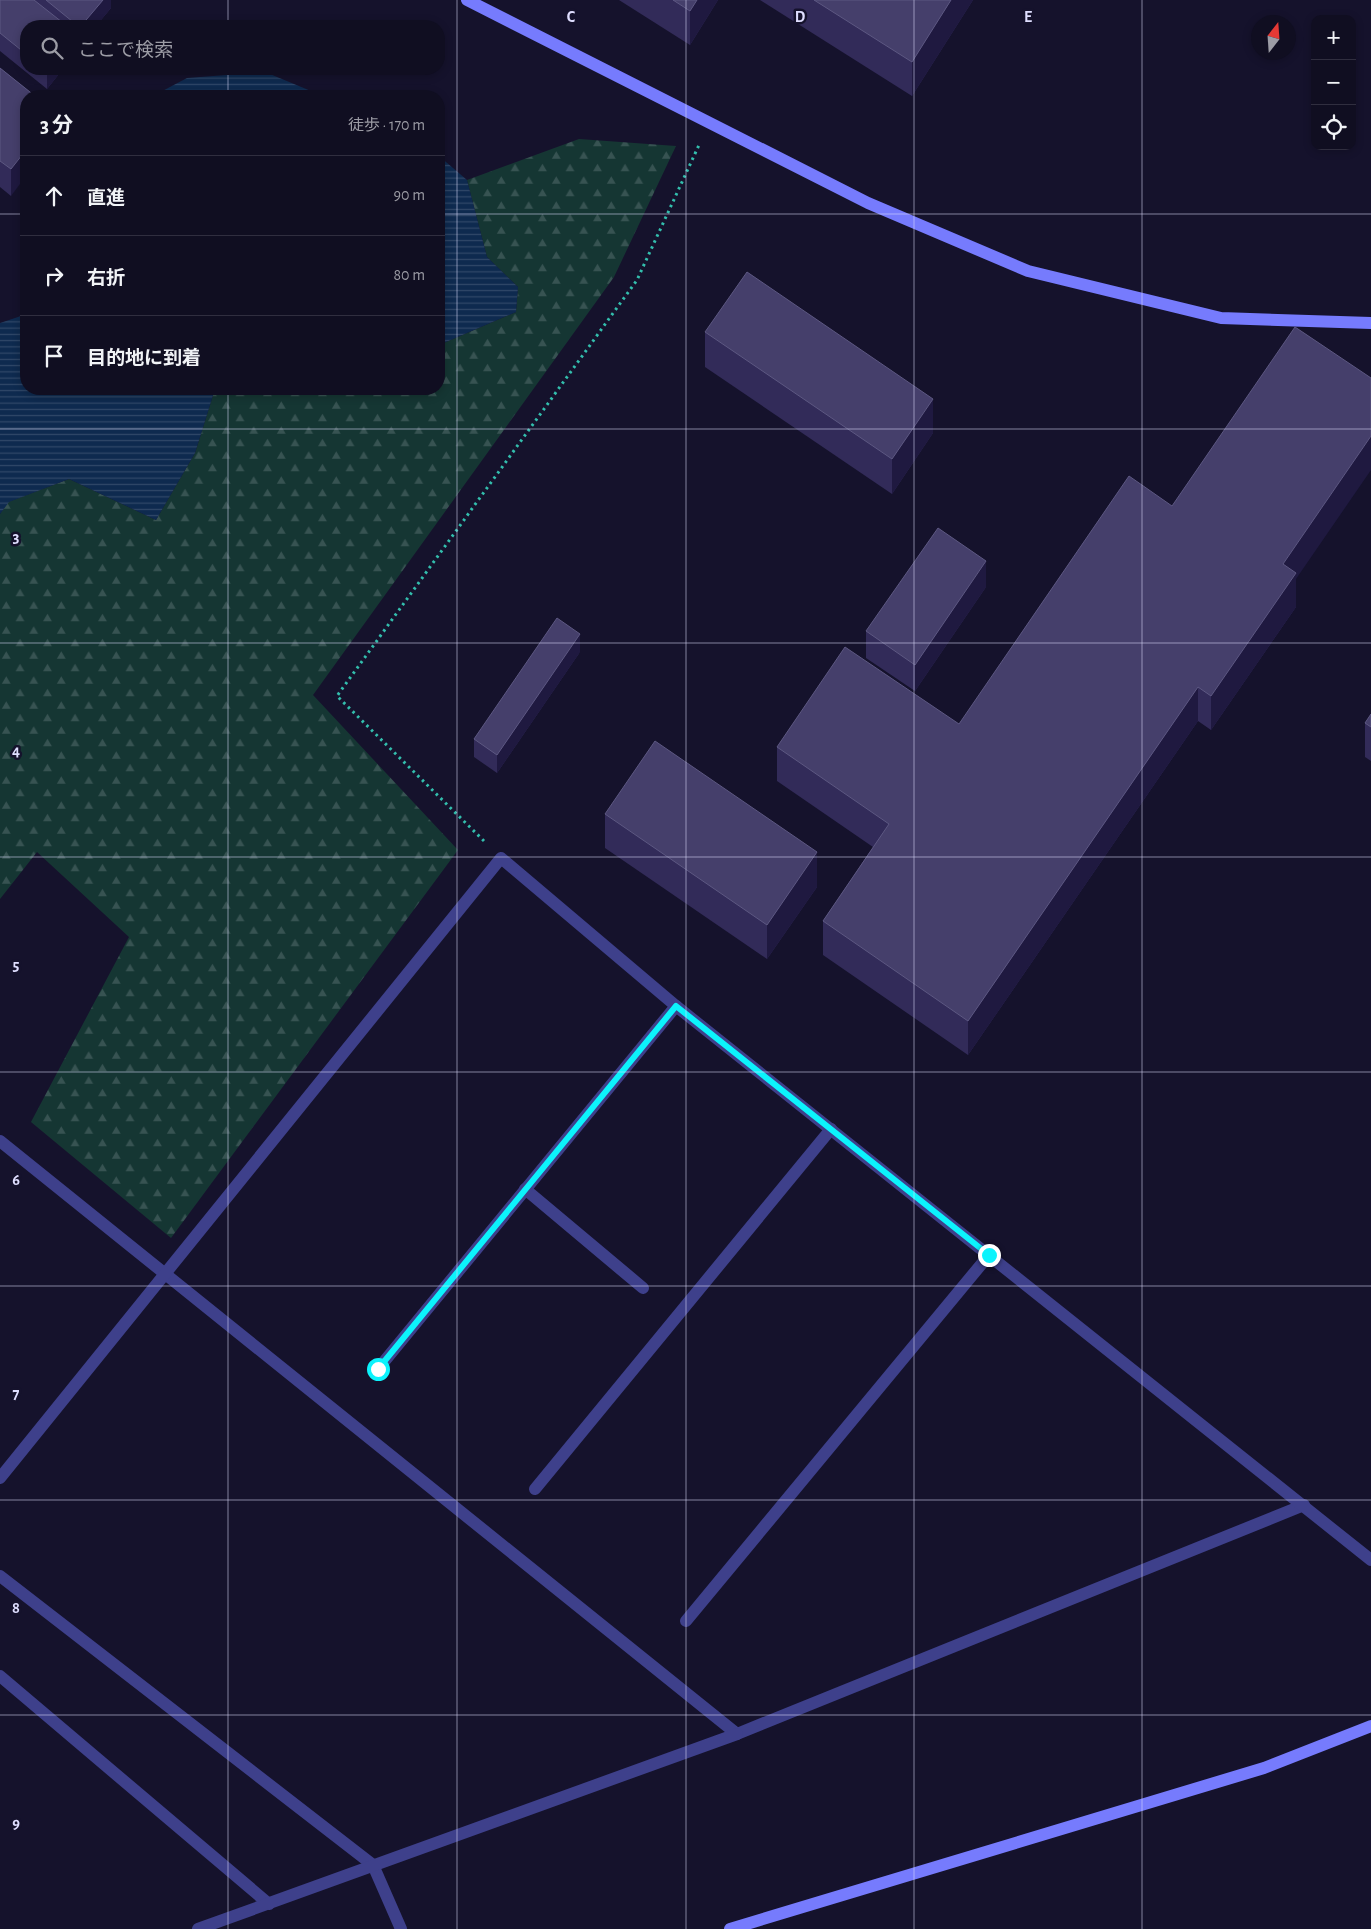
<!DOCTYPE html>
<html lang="ja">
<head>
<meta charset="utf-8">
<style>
	body { margin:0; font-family:"Alegreya Sans","Noto Sans JP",sans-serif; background:#1e1c2e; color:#f1f3f6 }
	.controls { position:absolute; right:15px; top:15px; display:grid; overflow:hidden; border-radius:10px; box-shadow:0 2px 8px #0003 }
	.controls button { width:45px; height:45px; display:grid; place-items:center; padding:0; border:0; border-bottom:1px solid #302e3f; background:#100e21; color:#f1f3f6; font:25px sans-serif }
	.compass { position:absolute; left:1251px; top:15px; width:45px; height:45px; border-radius:50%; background:#100e21; box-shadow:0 2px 8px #0003; rotate:17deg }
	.stop { position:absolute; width:15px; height:15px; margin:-11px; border:4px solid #0cf3fc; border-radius:50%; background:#fff }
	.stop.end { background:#0cf3fc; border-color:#fff; box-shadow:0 1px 5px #0008 }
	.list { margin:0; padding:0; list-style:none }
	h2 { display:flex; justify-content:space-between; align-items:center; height:65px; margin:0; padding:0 20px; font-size:21px }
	h2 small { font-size:16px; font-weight:400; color:#9c9ca5 }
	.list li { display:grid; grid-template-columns:32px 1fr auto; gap:15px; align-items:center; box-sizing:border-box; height:80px; padding:0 20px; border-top:1px solid #302e3f }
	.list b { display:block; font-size:19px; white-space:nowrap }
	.list em { font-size:16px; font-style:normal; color:#9c9ca5 }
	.icon { flex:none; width:28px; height:28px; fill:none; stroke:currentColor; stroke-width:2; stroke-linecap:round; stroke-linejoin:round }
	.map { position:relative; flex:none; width:1371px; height:1929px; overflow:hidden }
	.search { position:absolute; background:#100e21; box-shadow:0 2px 8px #0003; left:20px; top:20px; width:425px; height:55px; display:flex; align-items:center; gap:12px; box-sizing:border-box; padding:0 18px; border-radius:20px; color:#9c9ca5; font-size:19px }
	.panel { position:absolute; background:#100e21; box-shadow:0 2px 8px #0003; left:20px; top:90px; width:425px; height:305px; border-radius:20px }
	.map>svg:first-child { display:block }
</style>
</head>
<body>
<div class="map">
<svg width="1371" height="1929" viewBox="0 0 1371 1929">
	<defs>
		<pattern id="forest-firs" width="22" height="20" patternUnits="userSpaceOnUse" patternTransform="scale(1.25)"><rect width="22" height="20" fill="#153633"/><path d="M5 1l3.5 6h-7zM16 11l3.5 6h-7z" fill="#375352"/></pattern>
		<pattern id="water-rules" width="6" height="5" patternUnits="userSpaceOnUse" patternTransform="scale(1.25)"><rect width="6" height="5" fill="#0e2a4f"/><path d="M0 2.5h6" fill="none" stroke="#314869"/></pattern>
	</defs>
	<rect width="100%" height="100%" fill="#15122c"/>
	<!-- forest -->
	<polygon fill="url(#forest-firs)" points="579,139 676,146 614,277 313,695 458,850 171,1238 31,1122 129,937 37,852 0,899 0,514 8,502 69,479 156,520 195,453 215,389 439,389 439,345 516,312 518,287 487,257 467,180"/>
	<!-- water -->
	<g fill="url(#water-rules)">
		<polygon points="265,72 323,96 153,96 187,78"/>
		<polygon points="439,156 467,180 487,257 518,287 516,312 439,345"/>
		<polygon points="26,310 26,389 215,389 195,453 156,520 69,479 9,502 0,514 0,323 21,316"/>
	</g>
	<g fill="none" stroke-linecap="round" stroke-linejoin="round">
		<!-- path -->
		<polyline stroke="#33bead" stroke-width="3" stroke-dasharray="2.5 4" stroke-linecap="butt" points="484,841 337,696 637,280 699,145"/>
		<!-- lane -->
		<polyline stroke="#3e408b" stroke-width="12" points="0,1676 269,1904"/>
		<!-- street -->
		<g stroke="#3e408b" stroke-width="12">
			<polyline points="0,1141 737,1734 1304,1505"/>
			<polyline points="525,1189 643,1288"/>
			<polyline points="378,1369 676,1006"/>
			<polyline points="0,1478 501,858 676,1006 1371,1560"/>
			<polyline points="535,1489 831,1129"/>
			<polyline points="0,1576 373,1865 401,1929"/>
			<polyline points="686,1621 989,1255"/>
			<polyline points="198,1929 737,1734"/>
		</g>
		<!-- secondary -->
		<g stroke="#767bfd" stroke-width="12">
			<polyline points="467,0 868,203 1028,271 1221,318 1371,323"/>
			<polyline points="730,1929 1264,1768 1371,1726"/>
		</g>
	</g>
	<!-- wall -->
	<g fill="#322b59">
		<polygon points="0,0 111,0 111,8 96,26 26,26 26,69 63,69 47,89 0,51"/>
		<polygon points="619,0 718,0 690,45"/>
		<polygon points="760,0 973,0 912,96"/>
		<polygon points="0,68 35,96 11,196 0,187"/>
		<polygon points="705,332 933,433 892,494 705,367"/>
		<polygon points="1172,506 1296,579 1296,607 1211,730 1198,721 968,1055 823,955 823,921 873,847 777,781 777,747 959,724"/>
		<polygon points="986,587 915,691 866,658 866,631"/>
		<polygon points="580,652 497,773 474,757 474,739"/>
		<polygon points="1371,714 1371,761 1365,757 1365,723"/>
		<polygon points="605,814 817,887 767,959 605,848"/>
	</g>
	<!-- shaded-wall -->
	<g fill="#1f1940">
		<polygon points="103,0 111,0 111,8 96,26 81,26"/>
		<polygon points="697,0 718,0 690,45 690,11"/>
		<polygon points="951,0 973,0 912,96 912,62"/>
		<polygon points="48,69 63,69 47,89 47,71"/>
		<polygon points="26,150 26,176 11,196 11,169"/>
		<polygon points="933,399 933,433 892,494 892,459"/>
		<polygon points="1371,436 1371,470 1296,579 1296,607 1211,730 1211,696 1283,564"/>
		<polygon points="986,561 986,587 915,691 915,665"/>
		<polygon points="580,634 580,652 497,773 497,755"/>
		<polygon points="1198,687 1198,721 968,1055 968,1021"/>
		<polygon points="817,852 817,887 767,959 767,925"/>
	</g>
	<!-- building -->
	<g fill="#453f6b" stroke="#5d5882">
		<polygon points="0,0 34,0 67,26 26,26 26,54 0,33"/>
		<polygon points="46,0 103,0 81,26 78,26"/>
		<polygon points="673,0 697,0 690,11"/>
		<polygon points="814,0 951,0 912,62"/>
		<polygon points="0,68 35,96 26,96 26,150 11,169 0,161"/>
		<polygon points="747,272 933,399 892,459 705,332"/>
		<polygon points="1295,327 1371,378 1371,436 1283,564 1296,573 1211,696 1198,687 968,1021 823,921 889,824 777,747 845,647 959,724 1129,476 1172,506"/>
		<polygon points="938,528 986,561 915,665 866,631"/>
		<polygon points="557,618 580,634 497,755 474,739"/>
		<polygon points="1371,714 1371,727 1365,723"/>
		<polygon points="655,741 817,852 767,925 605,814"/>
	</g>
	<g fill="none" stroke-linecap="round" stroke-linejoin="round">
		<!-- route -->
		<polyline stroke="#0cf3fc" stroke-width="6" points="378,1369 676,1006 989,1255"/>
	</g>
	<!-- grid -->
	<path fill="none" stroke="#dfdeff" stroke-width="1" stroke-opacity="0.55" d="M 228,0 L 228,26M 457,0 L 457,1929M 686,0 L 686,1929M 914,0 L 914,1929M 1142,0 L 1142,1929M 228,69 L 228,96M 0,214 L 26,214M 439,214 L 1371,214M 228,389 L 228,1929M 0,429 L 1371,429M 0,643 L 1371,643M 0,857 L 1371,857M 0,1072 L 1371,1072M 0,1286 L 1371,1286M 0,1500 L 1371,1500M 0,1715 L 1371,1715"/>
	<g font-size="16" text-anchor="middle" font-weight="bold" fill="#dfdeff" stroke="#15122c" stroke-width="5" stroke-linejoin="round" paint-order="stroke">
		<text x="571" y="22">C</text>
		<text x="800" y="22">D</text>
		<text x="1028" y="22">E</text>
		<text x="16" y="542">3</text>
		<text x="16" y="756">4</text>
		<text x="16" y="970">5</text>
		<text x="16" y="1185">6</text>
		<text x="16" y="1399">7</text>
		<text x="16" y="1613">8</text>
		<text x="16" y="1828">9</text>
	</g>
</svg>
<div class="controls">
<button>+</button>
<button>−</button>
<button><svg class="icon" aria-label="locate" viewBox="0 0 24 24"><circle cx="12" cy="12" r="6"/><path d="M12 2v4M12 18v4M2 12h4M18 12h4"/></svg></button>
</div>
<svg class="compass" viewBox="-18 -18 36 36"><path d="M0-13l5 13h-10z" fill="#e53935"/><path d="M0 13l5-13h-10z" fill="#9c9ca5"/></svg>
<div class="stop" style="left:378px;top:1369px"></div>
<div class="stop end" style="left:989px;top:1255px"></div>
<div class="search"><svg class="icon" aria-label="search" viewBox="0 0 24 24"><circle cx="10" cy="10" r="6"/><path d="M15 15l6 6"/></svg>ここで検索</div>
<section class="panel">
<h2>3 分<small>徒歩 · 170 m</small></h2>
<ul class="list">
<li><svg class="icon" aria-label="ahead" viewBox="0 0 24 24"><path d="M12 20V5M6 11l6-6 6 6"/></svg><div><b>直進</b></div><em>90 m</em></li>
<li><svg class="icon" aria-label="right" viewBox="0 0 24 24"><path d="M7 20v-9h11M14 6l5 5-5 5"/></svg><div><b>右折</b></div><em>80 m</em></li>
<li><svg class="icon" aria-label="arrive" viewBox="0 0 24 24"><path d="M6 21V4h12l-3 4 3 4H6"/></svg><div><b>目的地に到着</b></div></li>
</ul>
</section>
</div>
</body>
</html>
